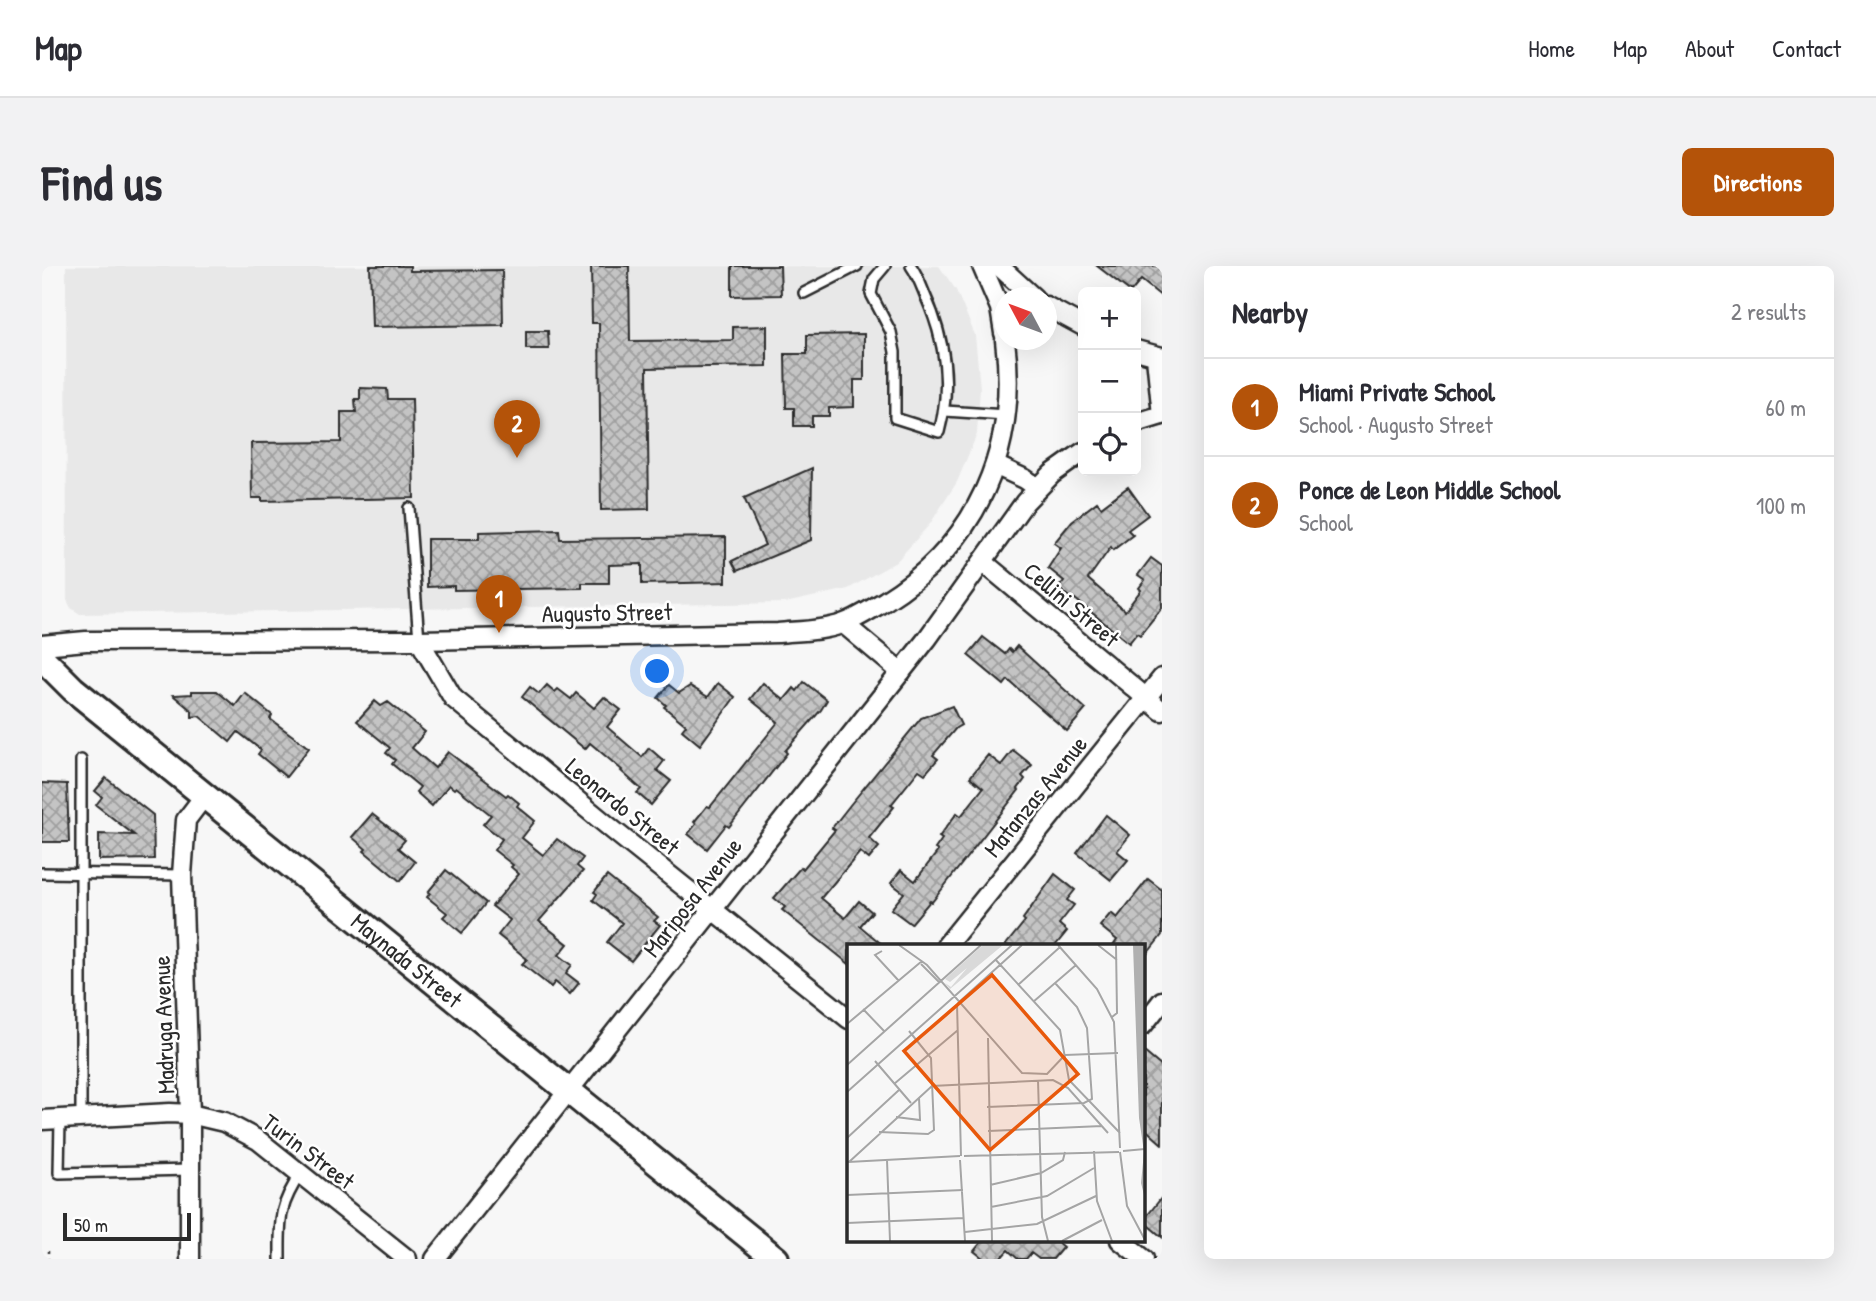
<!DOCTYPE html>
<html lang="en">
<head>
<meta charset="utf-8">
<style>
	body { margin:0; font-family:"Patrick Hand",sans-serif; background:#f2f2f3; color:#2b2b33 }
	.controls { position:absolute; right:21px; top:21px; display:grid; overflow:hidden; border-radius:10px; box-shadow:0 7px 28px #0002 }
	.controls button { width:63px; height:63px; display:grid; place-items:center; padding:0; border:0; border-bottom:2px solid #e1e1e2; background:#fff; color:#2b2b33; font:35px sans-serif }
	.compass { position:absolute; left:952px; top:21px; width:63px; height:63px; border-radius:50%; background:#fff; box-shadow:0 7px 28px #0002; rotate:311deg }
	.scale { position:absolute; left:21px; bottom:18px; width:128px; box-sizing:border-box; padding-left:7px; border:4px solid #2b2b2b; border-top:0; font-size:19px; line-height:24px; white-space:nowrap; color:#2b2b2b; -webkit-text-stroke:5px #fff; paint-order:stroke }
	.you { position:absolute; left:616px; top:406px; width:24px; height:24px; margin:-18px; border:5px solid #fff; border-radius:50%; background:#1a73e8; box-shadow:0 0 0 10px #1a73e833 }
	.badge { display:grid; place-items:center; width:46px; height:46px; border-radius:50%; background:#b45309; color:#fff; font-size:23px; font-weight:700 }
	.pin { position:absolute; translate:-50% -58px; filter:drop-shadow(0 2px 4px #0008) }
	.pin::after { content:''; position:absolute; top:37px; width:24px; height:21px; background:inherit; clip-path:polygon(0 0,100% 0,50% 100%) }
	.list { margin:0; padding:0; list-style:none }
	h2 { display:flex; justify-content:space-between; align-items:center; height:91px; margin:0; padding:0 28px; font-size:30px }
	h2 small { font-size:23px; font-weight:400; color:#7c7c81 }
	.list li { display:grid; grid-template-columns:46px 1fr auto; gap:21px; align-items:center; box-sizing:border-box; height:98px; padding:0 28px; border-top:2px solid #e1e1e2 }
	.list b { display:block; font-size:26px; white-space:nowrap }
	.list p { margin:0; font-size:23px; white-space:nowrap; color:#7c7c81 }
	.list em { font-size:23px; font-style:normal; color:#7c7c81 }
	.icon { flex:none; width:38px; height:38px; fill:none; stroke:currentColor; stroke-width:2; stroke-linecap:round; stroke-linejoin:round }
	.map { position:relative; flex:none; width:1120px; height:993px; overflow:hidden; border-radius:10px }
	header { display:flex; align-items:center; gap:42px; box-sizing:border-box; height:98px; padding:0 35px; background:#fff; border-bottom:2px solid #e1e1e2 }
	header strong { font-size:33px }
	nav { display:flex; gap:38px; margin-inline-start:auto; font-size:24px }
	.intro { display:flex; align-items:center; justify-content:space-between; box-sizing:border-box; height:168px; padding:0 42px }
	h1 { margin:0; font-size:49px }
	.button { padding:18px 32px; border-radius:10px; background:#b45309; color:#fff; font-size:24px; font-weight:700 }
	main { display:flex; gap:42px; padding:0 42px }
	aside { flex:1; background:#fff; border-radius:10px; box-shadow:0 7px 28px #0002 }
	.map>svg:first-child { display:block }
</style>
</head>
<body>
<header>
<strong>Map</strong>
<nav><a>Home</a><a>Map</a><a>About</a><a>Contact</a></nav>
</header>
<div class="intro"><h1>Find us</h1><a class="button">Directions</a></div>
<main>
<div class="map">
<svg width="1120" height="993" viewBox="0 0 1120 993">
	<defs>
		<pattern id="building-cross-hatch" width="8" height="8" patternUnits="userSpaceOnUse" patternTransform="scale(1.75)"><rect width="8" height="8" fill="#c4c4c4"/><path d="M0 0l8 8M0 8l8-8" fill="none" stroke="#9f9f9f"/></pattern>
	</defs>
	<rect width="100%" height="100%" fill="#f7f7f7"/>
	<filter id="ink" filterUnits="userSpaceOnUse"><feTurbulence type="fractalNoise" baseFrequency=".0143" numOctaves="2"/><feDisplacementMap in="SourceGraphic" scale="14" xChannelSelector="R" yChannelSelector="G"/><feConvolveMatrix kernelMatrix="1 2 1 2 8 2 1 2 1" color-interpolation-filters="sRGB"/></filter>
	<g filter="url(#ink)">
		<!-- built -->
		<polygon fill="#e8e8e8" points="24,0 897,0 914,24 933,69 938,122 935,168 915,216 888,258 854,296 806,323 743,337 38,348 29,342 25,334"/>
		<!-- building -->
		<g fill="url(#building-cross-hatch)" stroke="#2b2b2b" stroke-width="2">
			<polygon points="328,0 368,0 368,5 460,4 461,59 330,61"/>
			<polygon points="549,0 587,0 588,75 691,74 691,61 725,60 725,100 605,102 607,243 559,244 557,57 550,57"/>
			<polygon points="690,0 738,0 739,29 690,30"/>
			<polygon points="1055,0 1120,0 1120,31 1099,14 1089,26"/>
			<polygon points="484,65 506,65 507,83 484,83"/>
			<polygon points="822,68 822,114 812,114 812,141 787,142 787,150 770,150 770,160 752,160 752,142 744,142 743,88 765,88 765,69"/>
			<polygon points="318,122 345,123 346,133 370,133 372,232 220,235 220,232 210,232 209,177 299,176 299,146 314,146 313,133 318,133"/>
			<polygon points="770,202 769,274 695,305 690,295 723,279 702,232"/>
			<polygon points="1086,221 1106,249 1086,264 1091,269 1071,284 1069,281 1046,313 1083,345 1099,324 1097,322 1103,314 1096,309 1109,292 1120,300 1120,342 1098,369 1095,367 1087,377 1033,333 1031,334 1016,322 1022,315 1006,302 1019,282 1012,277 1030,255 1055,236 1059,241"/>
			<polygon points="517,264 518,273 684,271 684,316 600,318 600,298 567,299 567,317 540,317 540,322 412,324 412,320 385,321 385,273 437,273 437,266"/>
			<polygon points="941,371 963,388 967,383 970,386 975,380 1044,443 1025,465 966,414 962,419 926,389"/>
			<polygon points="762,416 785,434 779,444 743,485 745,487 687,561 684,559 665,583 646,568 654,558 652,556 665,540 668,541 736,456 708,433 721,417 742,434 752,422 755,425"/>
			<polygon points="676,417 693,431 658,479 640,464 644,459 622,441 624,439 616,432 627,419 637,427 648,420 666,431"/>
			<polygon points="505,419 513,426 516,423 529,433 534,427 552,442 562,431 579,444 565,461 600,491 607,482 622,495 615,504 629,515 609,539 595,527 599,523 579,505 580,504 548,477 543,483 480,431 488,421 497,428"/>
			<polygon points="150,425 175,425 193,440 203,427 230,449 228,453 267,482 244,511 216,488 219,484 196,466 188,476 157,450 150,451 150,445 131,429 150,428"/>
			<polygon points="333,435 339,440 346,436 383,466 370,482 393,502 406,486 464,530 466,528 477,537 475,540 493,555 480,572 501,589 515,573 541,592 535,600 541,605 497,655 526,678 517,689 530,699 524,707 537,717 528,728 513,716 509,721 480,698 485,693 456,669 468,654 450,640 477,608 469,601 471,599 452,584 460,573 441,558 449,549 414,521 412,523 407,519 390,540 374,526 378,521 350,498 353,494 344,487 348,482 315,455"/>
			<polygon points="910,440 919,459 914,462 891,489 896,493 883,508 877,504 849,539 852,541 827,572 837,581 827,593 818,586 779,632 803,652 817,635 830,646 818,660 842,680 807,680 807,698 740,644 743,641 732,632 759,601 761,603 793,564 790,562 808,539 879,452"/>
			<polygon points="971,484 990,499 980,510 983,513 976,523 977,524 890,636 888,635 869,658 849,643 862,627 849,617 859,604 873,615 896,585 893,583 900,573 897,571 915,547 919,550 941,522 928,511 946,489 959,499"/>
			<polygon points="64,512 111,549 112,593 57,594 57,568 92,569 54,539 60,531 53,525"/>
			<polygon points="0,517 25,518 27,576 0,576"/>
			<polygon points="330,548 363,574 356,582 373,596 358,615 322,585 324,583 310,571"/>
			<polygon points="1064,549 1088,569 1075,585 1086,594 1069,614 1035,587"/>
			<polygon points="404,604 444,637 420,667 401,651 405,647 385,631 388,627 386,626"/>
			<polygon points="1013,608 1033,624 1025,634 1032,639 1017,658 1025,665 1013,680 963,680 983,655 981,653"/>
			<polygon points="565,610 616,651 612,655 618,659 589,695 565,676 580,657 551,634 555,628 552,626"/>
			<polygon points="1106,613 1120,624 1120,669 1101,693 1101,680 1071,680 1075,674 1058,660 1069,647 1075,652"/>
			<polygon points="1101,785 1120,801 1120,878 1101,861"/>
			<polygon points="1120,931 1120,971 1101,955"/>
			<polygon points="941,974 1013,974 1021,981 1011,993 997,993 989,987 984,993 976,993 966,984 958,993 942,993 932,985"/>
		</g>
		<g fill="none" stroke-linecap="round" stroke-linejoin="round">
			<defs>
				<g id="lane">
					<path d="M 843,0 L 832,13 L 829,28 L 849,66 L 853,86 L 853,152 L 897,166 C 910,119 903,73 883,29 C 879,19 875,8 869,0"/>
					<polyline points="762,27 815,0"/>
					<polyline points="903,145 964,149"/>
					<polyline points="367,242 377,374"/>
					<polyline points="39,494 39,852"/>
					<polyline points="0,607 140,609"/>
					<polyline points="18,853 17,907 148,904"/>
					<path d="M 238,993 C 238,954 236,941 259,907"/>
				</g>
				<g id="street">
					<polyline points="940,0 958,42 962,67"/>
					<polyline points="957,0 992,32"/>
					<polyline points="1004,40 1041,60"/>
					<polyline points="1094,84 1120,91"/>
					<polyline points="1114,91 1120,149"/>
					<polyline points="1094,157 1120,149"/>
					<polyline points="953,199 983,213 996,222"/>
					<polyline points="941,296 1120,445"/>
					<polyline points="802,358 859,406"/>
					<polyline points="377,374 411,432 571,564 807,753"/>
					<path d="M 0,379 L 44,375 L 377,374 L 736,367 C 757,365 780,365 800,358 C 815,353 829,343 843,335 C 936,277 977,182 963,74"/>
					<polyline points="904,680 1120,412"/>
					<polyline points="1101,759 1120,735"/>
					<polyline points="0,854 128,847 148,848 182,856 216,874 365,993"/>
					<polyline points="1078,974 1102,993"/>
					<polyline points="148,993 148,848 140,609 144,554 163,529"/>
					<polyline points="393,993 885,373 983,236 1010,208 1041,186"/>
				</g>
				<g id="secondary">
					<path id="s1" d="M 0,392 L 31,423 L 734,993"/>
				</g>
			</defs>
			<!-- lane casing -->
			<use href="#lane" stroke="#2b2b2b" stroke-width="14"/>
			<!-- street casing -->
			<use href="#street" stroke="#2b2b2b" stroke-width="23"/>
			<!-- secondary casing -->
			<use href="#secondary" stroke="#2b2b2b" stroke-width="30"/>
			<!-- path -->
			<polyline stroke="#2b2b2b" stroke-width="2.5" stroke-dasharray="2 5" stroke-linecap="butt" points="6,985 6,993"/>
			<!-- lane -->
			<use href="#lane" stroke="#fff" stroke-width="9"/>
			<!-- street -->
			<use href="#street" stroke="#fff" stroke-width="18"/>
			<!-- secondary -->
			<use href="#secondary" stroke="#fff" stroke-width="24"/>
		</g>
	</g>
	<g text-anchor="middle" dominant-baseline="central" stroke-width="5" stroke-linejoin="round" paint-order="stroke">
		<!-- street labels -->
		<g font-size="24" fill="#2b2b2b" stroke="#fff">
			<text transform="translate(1030 338) rotate(40)">Cellini Street</text>
			<text transform="translate(565 346) rotate(-1)">Augusto Street</text>
			<text transform="translate(993 530) rotate(-51)">Matanzas Avenue</text>
			<text transform="translate(581 540) rotate(39)">Leonardo Street</text>
			<text transform="translate(650 631) rotate(-52)">Mariposa Avenue</text>
			<text stroke="none"><textPath href="#s1" startOffset="474">Maynada Street</textPath></text>
			<text transform="translate(121 759) rotate(-92)">Madruga Avenue</text>
			<text transform="translate(267 885) rotate(37)">Turin Street</text>
		</g>
	</g>
	<!-- overview -->
	<g transform="translate(805 678)">
		<rect width="298" height="298" fill="#f7f7f7"/>
		<path d="M 136,1 L 156,1 L 103,45 L 98,39 L 104,43 L 120,24 L 103,38 L 98,35 Z" fill="#d9d9d9"/>
		<path d="M 286,1 L 298,1 L 297,251 L 294,239 L 297,208 L 292,174 Z" fill="#b0b0b0"/>
		<path fill="none" stroke="#a5a5a5" stroke-width="2" d="M 52,1 L 80,21 L 175,129 L 200,130 L 218,111M 211,1 L 250,45 L 267,78 L 273,204M 251,1 L 270,16M 35,7 L 28,11 L 52,37M 148,15 L 213,86 L 222,136 L 273,189M 74,20 L 92,38M 171,41 L 213,3M 186,58 L 229,21M 111,59 L 175,1M 110,60 L 114,212M 16,65 L 38,88M 265,73 L 270,69 L 269,1M 0,80 L 75,17M 141,94 L 145,297M 218,111 L 271,109M 28,117 L 64,159M 0,121 L 134,1M 191,136 L 195,273 L 201,297M 47,140 L 111,86M 0,148 L 165,1M 140,163 L 237,159 L 245,155 L 240,84 L 230,63 L 208,39M 49,173 L 73,176 L 72,154M 141,187 L 255,182M 32,188 L 81,190 L 87,186 L 84,114 L 62,87M 0,194 L 52,146M 247,207 L 250,257 L 265,297M 276,207 L 298,205M 273,208 L 280,262 L 298,296M 117,212 L 272,208M 40,216 L 43,297M 113,216 L 118,297M 1,218 L 113,212M 2,218 L 85,142 L 206,136 L 221,144 L 261,189M 143,241 L 194,229 L 216,216 L 218,208M 0,251 L 116,246M 144,263 L 200,252 L 247,224M 0,279 L 117,274M 118,288 L 190,280 L 249,252M 215,297 L 255,276"/>
		<path fill="#e8590c" fill-opacity="0.15" stroke="#e8590c" stroke-width="3.5" d="M 145,31 L 231,130 L 143,206 L 57,107 Z"/>
		<rect width="298" height="298" fill="none" stroke="#2b2b2b" stroke-width="3.5"/>
	</g>
</svg>
<div class="controls">
<button>+</button>
<button>−</button>
<button><svg class="icon" aria-label="locate" viewBox="0 0 24 24"><circle cx="12" cy="12" r="6"/><path d="M12 2v4M12 18v4M2 12h4M18 12h4"/></svg></button>
</div>
<svg class="compass" viewBox="-18 -18 36 36"><path d="M0-13l5 13h-10z" fill="#e53935"/><path d="M0 13l5-13h-10z" fill="#7c7c81"/></svg>
<div class="scale">50 m</div>
<div class="you"></div>
<div class="pin badge" style="left:457px;top:367px">1</div>
<div class="pin badge" style="left:475px;top:192px">2</div>
</div>
<aside>
<h2>Nearby<small>2 results</small></h2>
<ul class="list">
<li><span class="badge">1</span><div><b>Miami Private School</b><p>School · Augusto Street</p></div><em>60 m</em></li>
<li><span class="badge">2</span><div><b>Ponce de Leon Middle School</b><p>School</p></div><em>100 m</em></li>
</ul>
</aside>
</main>
</body>
</html>
